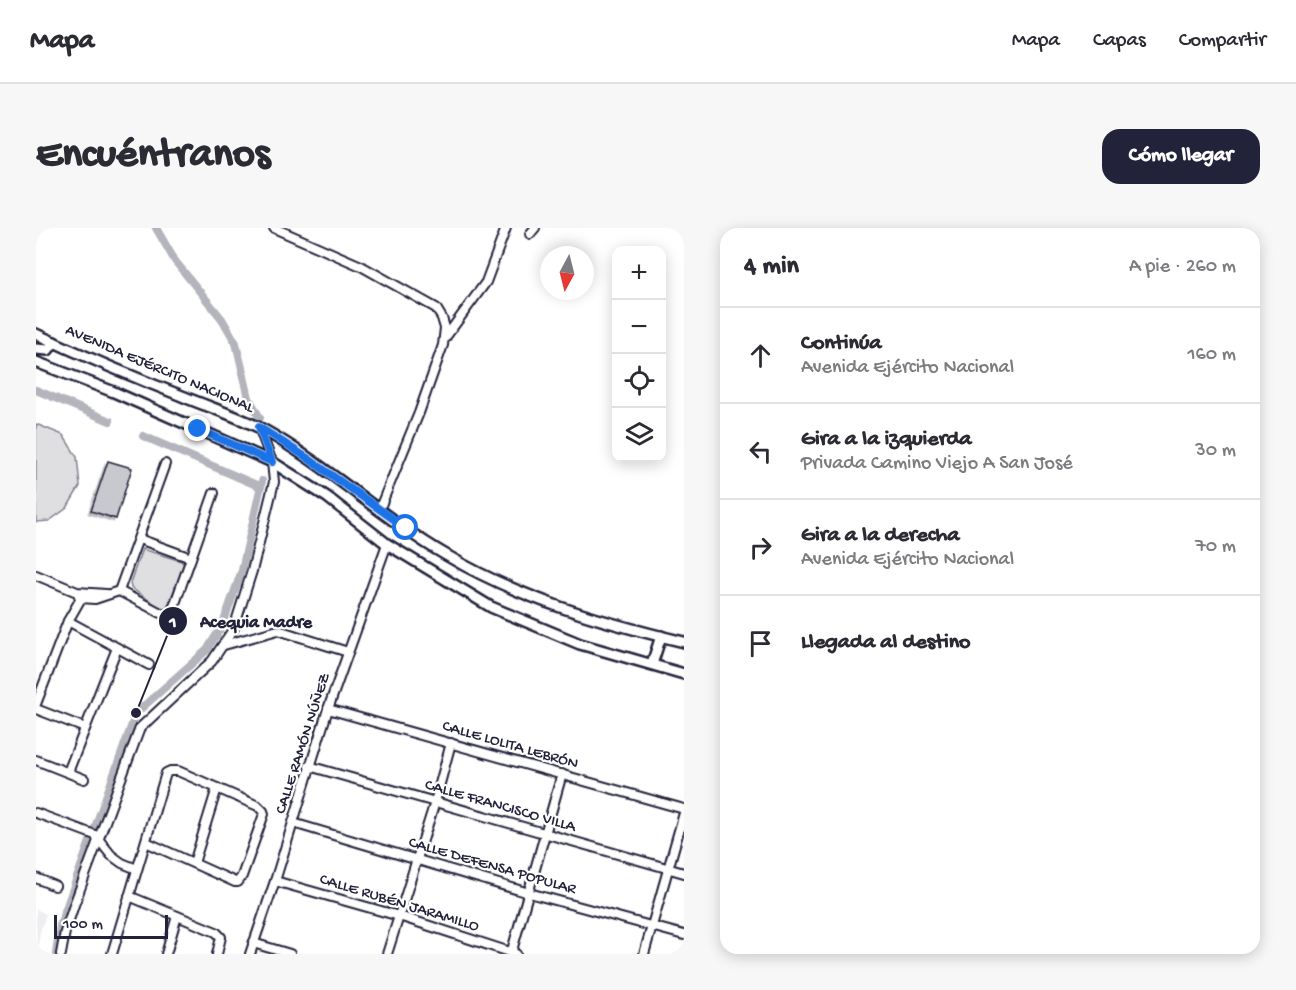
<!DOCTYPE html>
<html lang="es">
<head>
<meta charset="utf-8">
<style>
	body { margin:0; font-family:"Gochi Hand",sans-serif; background:#f7f7f7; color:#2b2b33 }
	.controls { position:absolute; right:18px; top:18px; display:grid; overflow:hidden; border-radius:12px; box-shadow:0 3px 15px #0003 }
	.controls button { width:54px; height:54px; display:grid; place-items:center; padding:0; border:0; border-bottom:2px solid #e1e1e2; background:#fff; color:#2b2b33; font:30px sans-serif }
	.compass { position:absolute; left:504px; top:18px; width:54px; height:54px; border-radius:50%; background:#fff; box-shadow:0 3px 15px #0003; rotate:187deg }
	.scale { position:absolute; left:18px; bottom:15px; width:114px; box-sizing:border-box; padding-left:6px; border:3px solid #22223b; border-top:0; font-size:16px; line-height:21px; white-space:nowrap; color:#22223b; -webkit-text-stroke:4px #fff; paint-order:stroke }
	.stop { position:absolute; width:18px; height:18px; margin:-14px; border:4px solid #1a73e8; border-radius:50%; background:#fff }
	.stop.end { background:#1a73e8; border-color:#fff; box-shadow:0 2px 6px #0008 }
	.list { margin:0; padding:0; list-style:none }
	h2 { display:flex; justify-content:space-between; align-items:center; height:78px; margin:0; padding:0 24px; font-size:26px }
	h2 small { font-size:20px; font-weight:400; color:#7c7c81 }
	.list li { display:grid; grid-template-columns:39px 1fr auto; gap:18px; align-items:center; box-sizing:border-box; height:96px; padding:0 24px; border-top:2px solid #e1e1e2 }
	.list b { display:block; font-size:22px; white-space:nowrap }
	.list p { margin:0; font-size:20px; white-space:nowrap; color:#7c7c81 }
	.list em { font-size:20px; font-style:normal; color:#7c7c81 }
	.icon { flex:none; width:33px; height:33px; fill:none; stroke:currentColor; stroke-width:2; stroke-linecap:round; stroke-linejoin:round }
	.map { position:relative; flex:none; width:648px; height:726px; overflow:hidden; border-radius:18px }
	header { display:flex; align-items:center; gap:36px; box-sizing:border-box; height:84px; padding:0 30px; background:#fff; border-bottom:2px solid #e1e1e2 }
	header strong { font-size:28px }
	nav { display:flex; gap:33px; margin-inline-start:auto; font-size:21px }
	.intro { display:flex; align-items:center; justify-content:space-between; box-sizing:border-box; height:144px; padding:0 36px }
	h1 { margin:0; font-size:42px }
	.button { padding:15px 27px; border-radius:18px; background:#22223b; color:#fff; font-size:21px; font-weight:700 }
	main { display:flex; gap:36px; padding:0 36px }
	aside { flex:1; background:#fff; border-radius:18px; box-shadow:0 3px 15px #0003 }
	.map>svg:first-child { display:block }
</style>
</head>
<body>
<header>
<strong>Mapa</strong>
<nav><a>Mapa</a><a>Capas</a><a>Compartir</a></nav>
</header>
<div class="intro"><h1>Encuéntranos</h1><a class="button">Cómo llegar</a></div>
<main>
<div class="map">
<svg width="648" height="726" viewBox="0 0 648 726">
	<defs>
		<filter id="shadow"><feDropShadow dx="-2.5" dy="2.5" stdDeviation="0" flood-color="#0004"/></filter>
	</defs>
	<rect width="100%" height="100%" fill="#fff"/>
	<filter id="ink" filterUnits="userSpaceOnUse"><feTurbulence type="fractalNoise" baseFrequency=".0167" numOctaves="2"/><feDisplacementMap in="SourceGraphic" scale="12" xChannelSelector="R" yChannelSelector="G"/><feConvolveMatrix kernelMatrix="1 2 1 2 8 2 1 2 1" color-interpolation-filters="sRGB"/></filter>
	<g filter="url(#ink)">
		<!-- built -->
		<polygon fill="#eeeef1" points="0,681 10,686 4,704 1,726"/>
		<!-- green -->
		<g fill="#dfdfe2" stroke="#80808e" stroke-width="1.5">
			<polygon points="0,196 27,207 41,229 44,258 31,280 13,293 0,294"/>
			<polygon points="106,321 145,333 149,337 131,379 128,382 95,360 94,355"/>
		</g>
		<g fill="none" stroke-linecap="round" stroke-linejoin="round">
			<!-- canal -->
			<g stroke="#b4b4bc" stroke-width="8">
				<polyline points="120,0 139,33 186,91 200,115 213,170 224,190"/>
				<polyline points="0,162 74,193"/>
				<polyline points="107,208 225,259"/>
				<polyline points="20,726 24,697 100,485 171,422 187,396 206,342 226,253"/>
			</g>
		</g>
		<!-- building -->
		<polygon fill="#c8c8cf" stroke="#22223b" stroke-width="1.5" filter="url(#shadow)" points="72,233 96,240 80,291 55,283"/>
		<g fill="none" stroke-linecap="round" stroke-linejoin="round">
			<defs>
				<g id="minor">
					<polyline points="238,0 325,38 400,80 406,90 409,100 407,117 383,185 343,282"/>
					<polyline points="494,6 499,0"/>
					<polyline points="409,110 450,54 470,0"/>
					<polyline points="103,311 155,330"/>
					<polyline points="0,347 41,364 70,366"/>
					<polyline points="83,363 125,385 130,387 136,384 178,265"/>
					<polyline points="83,363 129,236"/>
					<polyline points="43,368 44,370 59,371 83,363"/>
					<polyline points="32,393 113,437"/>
					<polyline points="188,417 242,402 312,424"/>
					<polyline points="0,476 32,393 48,365"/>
					<polyline points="0,481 49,500"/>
					<polyline points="292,481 648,581"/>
					<polyline points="0,532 48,551"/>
					<polyline points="273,538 648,645"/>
					<polyline points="32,544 81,420"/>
					<polyline points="0,585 59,607 75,627 86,635 101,641"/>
					<polyline points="257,595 493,665 648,707"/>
					<polyline points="158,635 181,560"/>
					<polyline points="0,650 19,658"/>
					<polyline points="239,653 363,688 480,726"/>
					<polyline points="93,668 180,704 185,709 181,726"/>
					<polyline points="217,715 254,726"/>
					<polyline points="25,726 29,704 38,677 104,500 176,433 198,400 216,343 238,254 236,234 223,199"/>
					<polyline points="76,726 130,545 134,543 142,543 222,578 227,583 228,586 206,648 202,654 199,654 110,614"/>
					<polyline points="130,726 141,688"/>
					<polyline points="214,726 239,653 292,481 351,316"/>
					<polyline points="351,726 399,574 415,515"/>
					<polyline points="475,726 526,546"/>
					<polyline points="608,726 648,585"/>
				</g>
				<g id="major">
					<path d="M 0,106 C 48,128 97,149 146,168 C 172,179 202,188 226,201 C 291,237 346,290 410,327 C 484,371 565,394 648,414"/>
					<polyline points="0,121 12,122 18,114"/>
					<polyline points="0,134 78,164 236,234 291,269 351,316 455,379 544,416 648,446"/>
					<polyline points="616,436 625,408"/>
				</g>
			</defs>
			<!-- minor casing -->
			<use href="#minor" stroke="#22223b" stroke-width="12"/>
			<!-- major casing -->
			<use href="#major" stroke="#22223b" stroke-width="14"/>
			<!-- minor -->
			<use href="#minor" stroke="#fff" stroke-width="8"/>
			<!-- major -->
			<use href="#major" stroke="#fff" stroke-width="9"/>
		</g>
	</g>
	<g fill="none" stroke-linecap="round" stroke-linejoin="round" filter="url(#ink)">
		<!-- route -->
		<polyline stroke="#1a73e8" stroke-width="8" points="162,201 236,234 223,199 270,229 370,300"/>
	</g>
	<g text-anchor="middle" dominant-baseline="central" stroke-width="4.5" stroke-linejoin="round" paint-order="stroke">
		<!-- street labels -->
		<g font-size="16" fill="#22223b" stroke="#fff">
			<text transform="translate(123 142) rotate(23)">AVENIDA EJÉRCITO NACIONAL</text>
			<text transform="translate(268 516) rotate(-72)">CALLE RAMÓN NÚÑEZ</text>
			<text transform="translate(474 518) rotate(16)">CALLE LOLITA LEBRÓN</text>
			<text transform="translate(464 579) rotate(16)">CALLE FRANCISCO VILLA</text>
			<text transform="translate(456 639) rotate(16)">CALLE DEFENSA POPULAR</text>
			<text transform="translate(363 676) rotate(17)">CALLE RUBÉN JARAMILLO</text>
		</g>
	</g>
	<!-- callouts -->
	<path fill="none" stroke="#22223b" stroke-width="2" d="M100 485L137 393"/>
	<g fill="#22223b" stroke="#fff" stroke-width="2">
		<circle cx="100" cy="485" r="6"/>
		<circle cx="137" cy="393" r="15"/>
	</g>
	<g font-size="18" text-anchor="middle" font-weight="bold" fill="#fff">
		<text x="137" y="399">1</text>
	</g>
	<g font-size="18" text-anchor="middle" font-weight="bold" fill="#22223b" stroke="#fff" stroke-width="4.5" stroke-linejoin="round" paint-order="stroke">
		<text x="220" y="399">Acequia Madre</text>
	</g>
</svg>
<div class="controls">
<button>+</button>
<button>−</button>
<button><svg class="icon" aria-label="locate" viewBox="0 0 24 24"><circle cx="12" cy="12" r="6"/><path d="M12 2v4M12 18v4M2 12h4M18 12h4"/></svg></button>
<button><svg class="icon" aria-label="layers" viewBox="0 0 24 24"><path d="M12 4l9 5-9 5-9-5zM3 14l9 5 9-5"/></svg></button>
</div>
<svg class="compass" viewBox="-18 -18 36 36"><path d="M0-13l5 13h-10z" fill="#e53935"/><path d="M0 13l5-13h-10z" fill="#7c7c81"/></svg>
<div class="scale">100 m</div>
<div class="stop" style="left:370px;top:300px"></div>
<div class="stop end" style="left:162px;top:201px"></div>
</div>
<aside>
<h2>4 min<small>A pie · 260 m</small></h2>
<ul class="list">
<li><svg class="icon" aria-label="ahead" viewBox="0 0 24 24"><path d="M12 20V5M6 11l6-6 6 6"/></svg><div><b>Continúa</b><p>Avenida Ejército Nacional</p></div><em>160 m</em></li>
<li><svg class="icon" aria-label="left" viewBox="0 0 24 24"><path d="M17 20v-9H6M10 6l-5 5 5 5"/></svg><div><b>Gira a la izquierda</b><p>Privada Camino Viejo A San José</p></div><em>30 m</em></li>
<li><svg class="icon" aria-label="right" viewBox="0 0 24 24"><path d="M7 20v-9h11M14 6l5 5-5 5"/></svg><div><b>Gira a la derecha</b><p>Avenida Ejército Nacional</p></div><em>70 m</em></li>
<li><svg class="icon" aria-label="arrive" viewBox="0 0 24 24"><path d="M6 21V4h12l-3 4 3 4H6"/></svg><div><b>Llegada al destino</b></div></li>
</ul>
</aside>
</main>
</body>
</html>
